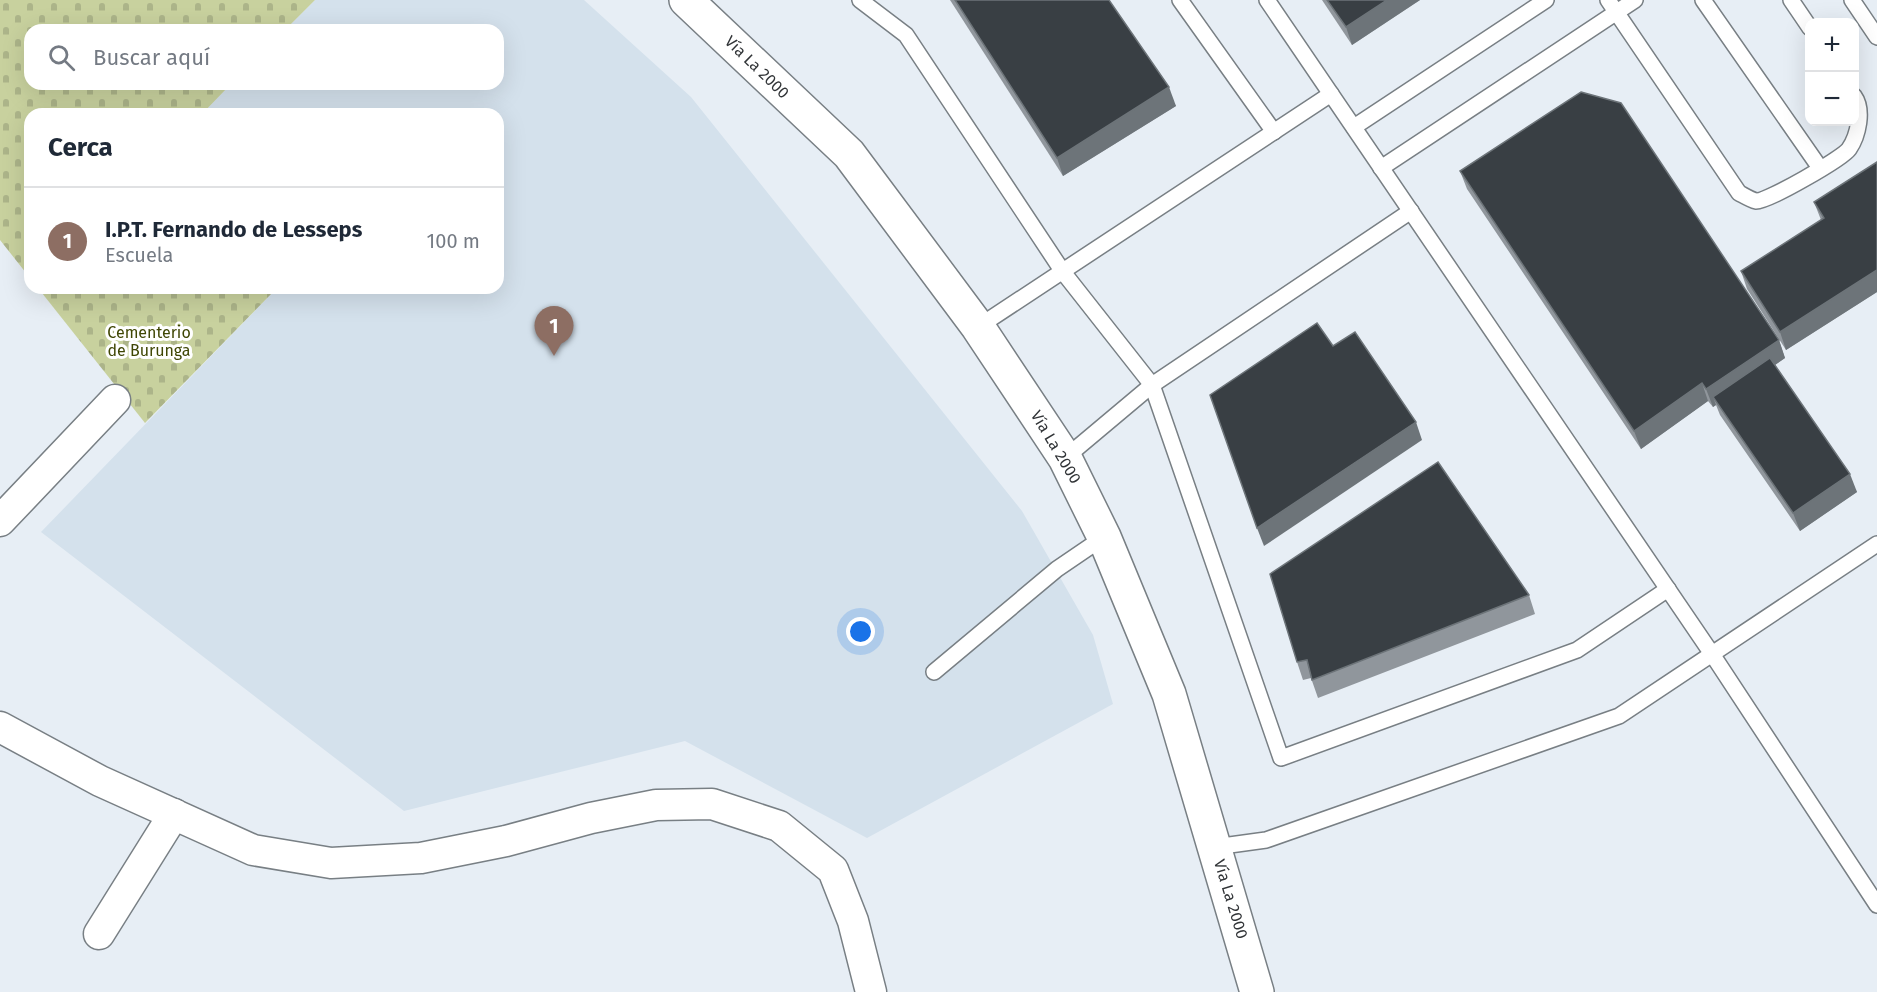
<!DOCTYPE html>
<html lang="es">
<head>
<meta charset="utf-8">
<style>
	body { margin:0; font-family:"Fira Sans",sans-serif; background:#f6f6f7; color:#1f2937 }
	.controls { position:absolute; right:18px; top:18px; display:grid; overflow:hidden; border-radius:12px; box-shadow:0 6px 24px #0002 }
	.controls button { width:54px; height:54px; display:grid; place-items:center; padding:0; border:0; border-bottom:2px solid #e0e1e3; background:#fff; color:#1f2937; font:30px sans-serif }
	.you { position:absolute; left:861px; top:632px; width:21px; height:21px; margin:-15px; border:4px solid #fff; border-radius:50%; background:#1a73e8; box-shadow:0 0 0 9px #1a73e833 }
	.badge { display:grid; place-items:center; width:39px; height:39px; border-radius:50%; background:#8d1b7d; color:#fff; font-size:20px; font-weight:700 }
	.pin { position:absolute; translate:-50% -50px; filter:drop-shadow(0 2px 3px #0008) }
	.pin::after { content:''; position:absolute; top:32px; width:21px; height:18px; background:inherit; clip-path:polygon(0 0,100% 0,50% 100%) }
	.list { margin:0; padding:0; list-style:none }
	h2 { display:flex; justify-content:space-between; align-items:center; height:78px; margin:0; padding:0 24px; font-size:26px }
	h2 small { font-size:20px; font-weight:400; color:#747a83 }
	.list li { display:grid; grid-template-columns:39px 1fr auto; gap:18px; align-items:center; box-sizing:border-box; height:108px; padding:0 24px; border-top:2px solid #e0e1e3 }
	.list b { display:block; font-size:22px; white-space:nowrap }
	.list p { margin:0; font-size:20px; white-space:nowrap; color:#747a83 }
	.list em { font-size:20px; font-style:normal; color:#747a83 }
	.icon { flex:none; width:33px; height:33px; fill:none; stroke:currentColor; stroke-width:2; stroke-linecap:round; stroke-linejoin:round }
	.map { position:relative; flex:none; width:1877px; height:992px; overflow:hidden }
	.search { position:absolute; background:#fff; box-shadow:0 6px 24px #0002; left:24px; top:24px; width:480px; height:66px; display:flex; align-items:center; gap:15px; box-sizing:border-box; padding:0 21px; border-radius:18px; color:#747a83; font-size:22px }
	.panel { position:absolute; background:#fff; box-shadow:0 6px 24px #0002; left:24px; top:108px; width:480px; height:186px; border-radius:18px }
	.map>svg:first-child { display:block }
</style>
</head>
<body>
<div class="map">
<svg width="1877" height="992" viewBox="0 0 1877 992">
	<defs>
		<pattern id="cemetery-stones" width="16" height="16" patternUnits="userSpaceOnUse" patternTransform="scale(1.5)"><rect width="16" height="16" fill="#c8d19e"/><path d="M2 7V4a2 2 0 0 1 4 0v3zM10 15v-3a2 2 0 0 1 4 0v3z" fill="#acb489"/></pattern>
	</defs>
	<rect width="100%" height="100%" fill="#e7eef5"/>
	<!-- built -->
	<polygon fill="#d4e1ec" points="315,0 584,0 691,97 1022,511 1093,635 1113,704 867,838 685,741 404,811 41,532 277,288 498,288 498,114 202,114 231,84 498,84 498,30 285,30"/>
	<!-- cemetery -->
	<g fill="url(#cemetery-stones)">
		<polygon points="0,0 315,0 285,30 30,30 30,84 231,84 202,114 30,114 30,278 0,240"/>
		<polygon points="38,288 277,288 145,423"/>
	</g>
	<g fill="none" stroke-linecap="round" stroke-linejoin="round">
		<defs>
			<g id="lane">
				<polyline points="860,0 906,35 1063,272 1152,385 1281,758 1577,650 1668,589"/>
				<polyline points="1180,0 1274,132"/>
				<polyline points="1267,0 1712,654 1877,905"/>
				<path d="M 1608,0 L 1739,193 C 1743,195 1751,200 1756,201 C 1767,202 1843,158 1849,149 C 1858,136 1864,110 1854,96"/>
				<polyline points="1703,0 1820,168"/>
				<polyline points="1791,0 1810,28"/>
				<polyline points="1852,0 1877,37"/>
				<polyline points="1354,127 1546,0"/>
				<polyline points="1381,168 1635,0"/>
				<polyline points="978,327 1331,94"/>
				<polyline points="1065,458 1152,385 1411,211"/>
				<polyline points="934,672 1057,569 1104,537"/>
				<polyline points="1215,847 1266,840 1619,716 1877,544"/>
			</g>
			<g id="street">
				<polyline points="0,521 115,400"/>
				<polyline points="0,727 100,781 253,850 331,863 421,858 506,841 591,818 656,805 712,804 779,826 833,870 853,921 871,992"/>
				<polyline points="99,934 174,814"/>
			</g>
			<polyline id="secondary" points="686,0 849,154 978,327 1065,458 1104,537 1169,694 1257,992"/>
		</defs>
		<!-- lane casing -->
		<use href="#lane" stroke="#787f84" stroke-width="18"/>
		<!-- street casing -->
		<use href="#street" stroke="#787f84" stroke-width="33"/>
		<!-- secondary casing -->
		<use href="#secondary" stroke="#787f84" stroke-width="36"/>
		<!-- lane -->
		<use href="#lane" stroke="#fff" stroke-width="15"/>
		<!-- street -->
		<use href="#street" stroke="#fff" stroke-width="30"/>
		<!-- secondary -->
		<use href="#secondary" stroke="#fff" stroke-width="33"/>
	</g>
	<!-- wall -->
	<g fill="#90969c">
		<polygon points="950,0 1109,0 1176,106 1063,176"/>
		<polygon points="1322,0 1420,0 1352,45"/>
		<polygon points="1877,162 1877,292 1786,350 1747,289 1741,271 1821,220 1814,202"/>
		<polygon points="1460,171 1779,340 1785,358 1775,365 1857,492 1800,531 1720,415 1716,405 1713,407 1708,401 1641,449 1467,189"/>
		<polygon points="1529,595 1535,614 1318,698 1311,678 1303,680 1297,662"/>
	</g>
	<!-- shaded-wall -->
	<g fill="#6d7479">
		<polygon points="1387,0 1420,0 1352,45 1346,27"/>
		<polygon points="1169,87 1176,106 1063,176 1057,158"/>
		<polygon points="1877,270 1877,292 1786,350 1780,332"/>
		<polygon points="1779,340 1785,358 1718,404 1713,397 1716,405 1713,407 1706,389"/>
		<polygon points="1702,383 1708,401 1641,449 1634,431"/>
		<polygon points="1416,422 1422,440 1264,546 1257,528"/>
		<polygon points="1850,474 1857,492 1800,531 1793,513"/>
	</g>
	<!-- building -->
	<g fill="#393f44" stroke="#6d7479" stroke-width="1.5">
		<polygon points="955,0 1109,0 1169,87 1057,158"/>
		<polygon points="1327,0 1387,0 1346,27"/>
		<polygon points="1581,92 1621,103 1779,340 1706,389 1702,383 1634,431 1460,171"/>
		<polygon points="1877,162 1877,270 1780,332 1741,271 1824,218 1814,202"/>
		<polygon points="1317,323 1333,346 1355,332 1416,422 1257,528 1210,395"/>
		<polygon points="1770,358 1850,474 1793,513 1713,397"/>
		<polygon points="1438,462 1529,595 1312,680 1307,660 1297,662 1270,574"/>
	</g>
	<g text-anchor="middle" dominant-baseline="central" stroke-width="6" stroke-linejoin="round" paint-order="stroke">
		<!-- street labels -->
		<g font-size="16" fill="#313437" stroke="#fff">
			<text transform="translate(757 67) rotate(44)">Vía La 2000</text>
			<text transform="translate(1056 447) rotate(59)">Vía La 2000</text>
			<text transform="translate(1231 899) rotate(73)">Vía La 2000</text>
		</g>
		<!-- park labels -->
		<g font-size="16" fill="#3f4604" stroke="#fff">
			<text x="149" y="332">Cementerio<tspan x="149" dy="18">de Burunga</tspan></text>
		</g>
	</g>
</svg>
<div class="controls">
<button>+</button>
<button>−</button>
</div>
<div class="you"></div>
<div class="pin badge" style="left:554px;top:356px;background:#8d6e63">1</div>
<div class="search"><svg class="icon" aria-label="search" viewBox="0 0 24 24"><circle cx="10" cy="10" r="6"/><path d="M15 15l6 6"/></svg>Buscar aquí</div>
<section class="panel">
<h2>Cerca<small></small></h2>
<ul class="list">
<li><span class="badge" style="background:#8d6e63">1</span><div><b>I.P.T. Fernando de Lesseps</b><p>Escuela</p></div><em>100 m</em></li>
</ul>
</section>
</div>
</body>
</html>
